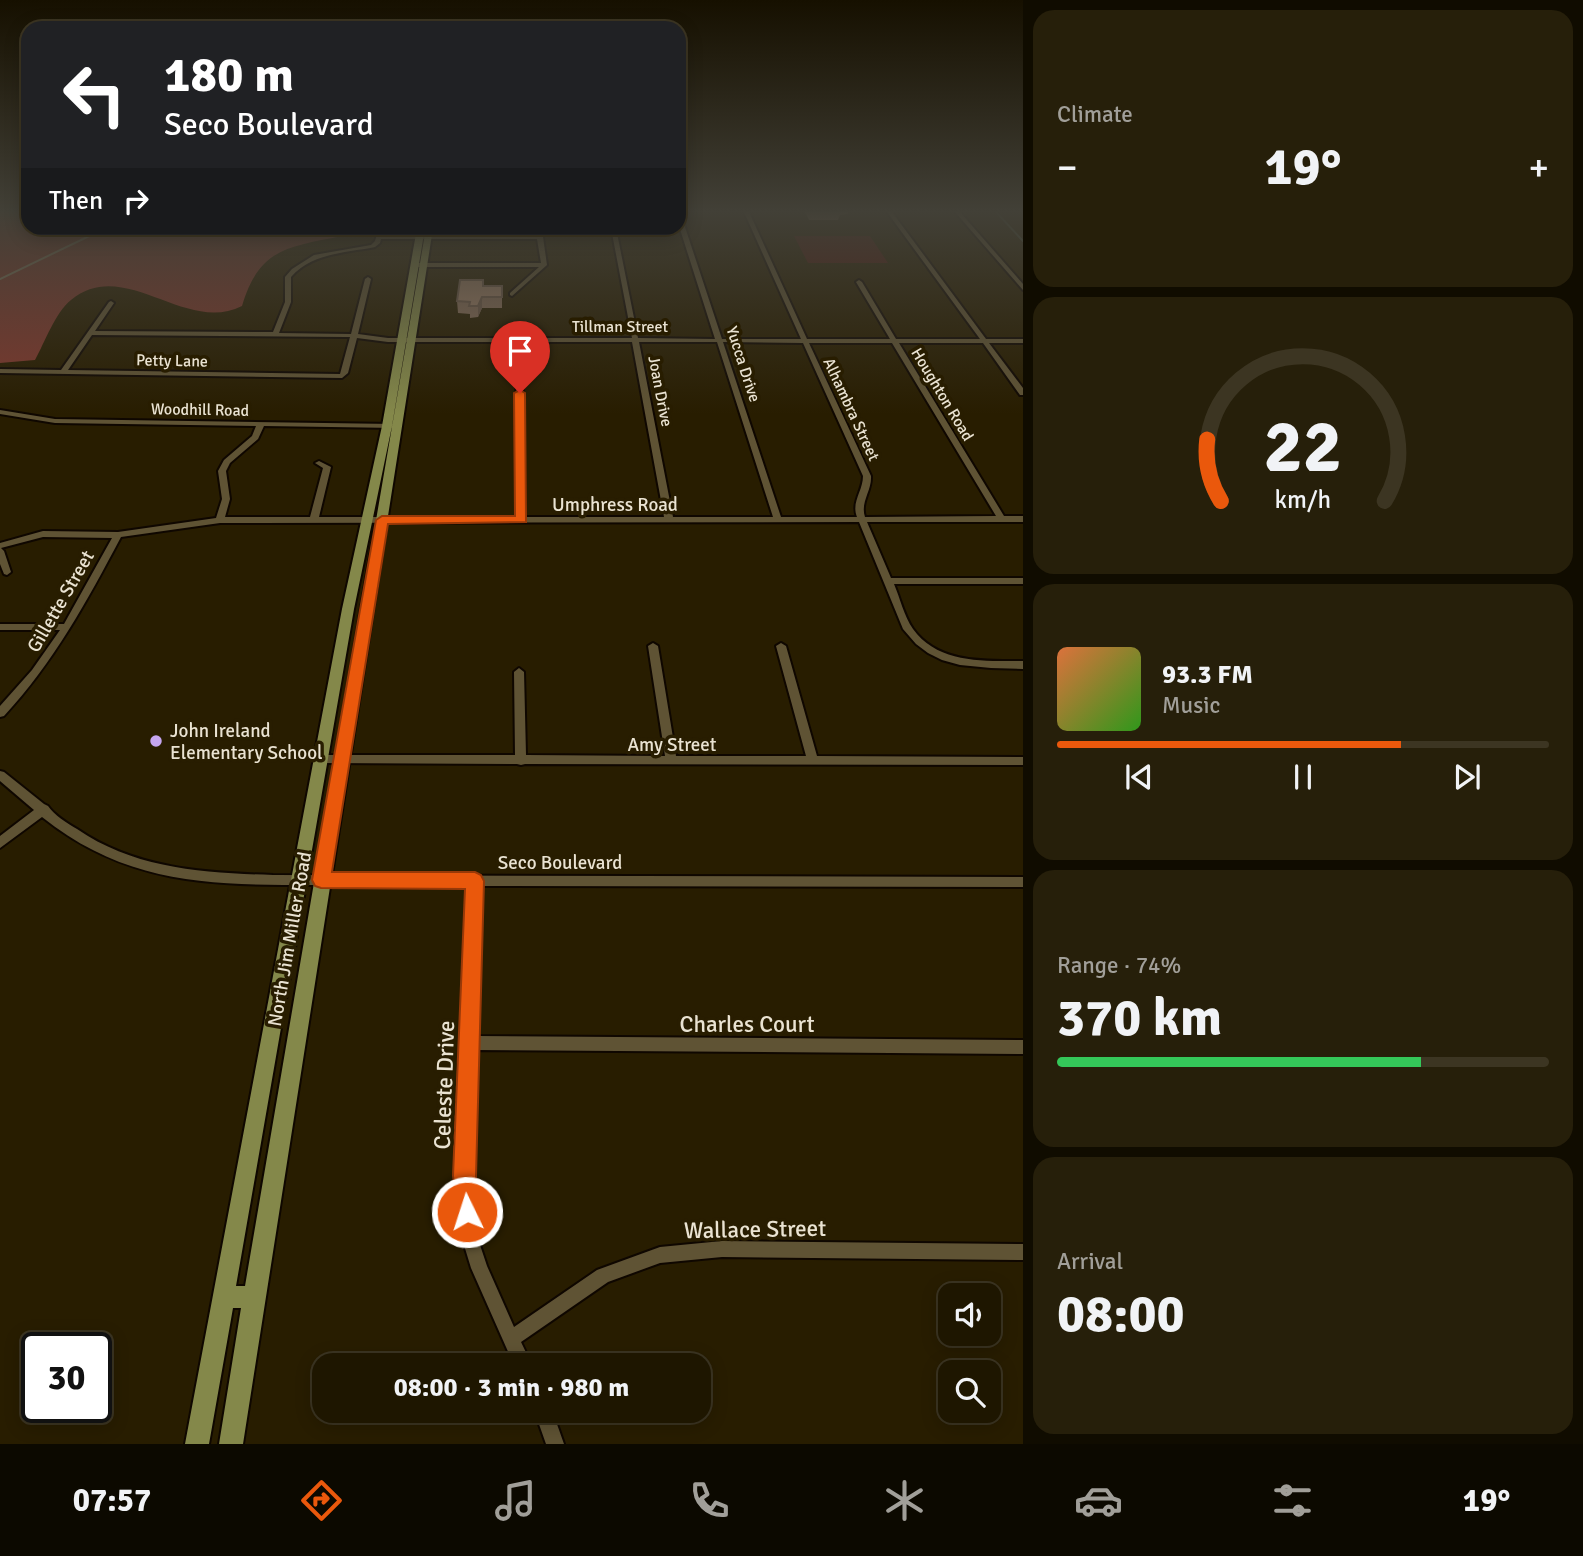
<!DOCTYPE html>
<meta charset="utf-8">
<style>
:root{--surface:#1e1600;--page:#261f0a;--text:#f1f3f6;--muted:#a19f99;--line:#3c3522;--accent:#ea580c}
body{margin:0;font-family:Signika,sans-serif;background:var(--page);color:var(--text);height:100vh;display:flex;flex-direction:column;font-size:26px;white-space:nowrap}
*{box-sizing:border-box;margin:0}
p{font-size:23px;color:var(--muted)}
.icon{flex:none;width:38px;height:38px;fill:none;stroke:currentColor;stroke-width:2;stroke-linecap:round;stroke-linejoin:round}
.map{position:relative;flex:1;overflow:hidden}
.panel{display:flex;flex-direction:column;gap:10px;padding:10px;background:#100c00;width:560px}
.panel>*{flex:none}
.top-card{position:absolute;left:21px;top:21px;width:665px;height:214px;border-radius:21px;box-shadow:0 4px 18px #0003,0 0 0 2px var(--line);background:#202124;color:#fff;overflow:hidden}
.fabs{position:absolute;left:938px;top:1283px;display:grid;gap:14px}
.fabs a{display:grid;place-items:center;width:63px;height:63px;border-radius:14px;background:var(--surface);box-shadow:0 4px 18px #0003,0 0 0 2px var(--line);font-size:35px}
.speed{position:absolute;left:21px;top:1332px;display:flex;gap:14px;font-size:35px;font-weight:700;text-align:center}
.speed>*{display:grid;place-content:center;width:91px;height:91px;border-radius:50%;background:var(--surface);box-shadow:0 4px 18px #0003,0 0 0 2px var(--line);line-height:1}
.speed .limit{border:4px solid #111;border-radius:10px;background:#fff;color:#111}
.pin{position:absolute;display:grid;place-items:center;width:60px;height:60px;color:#fff;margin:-72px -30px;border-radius:50% 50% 50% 0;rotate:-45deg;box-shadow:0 0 7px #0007}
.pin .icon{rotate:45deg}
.me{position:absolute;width:77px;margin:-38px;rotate:356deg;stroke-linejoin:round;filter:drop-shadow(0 0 5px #0008)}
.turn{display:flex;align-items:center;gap:24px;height:147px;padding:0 28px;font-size:32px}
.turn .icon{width:91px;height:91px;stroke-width:2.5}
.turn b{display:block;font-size:49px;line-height:60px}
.then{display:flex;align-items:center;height:66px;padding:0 28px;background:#0003;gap:14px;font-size:26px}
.big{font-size:52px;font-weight:700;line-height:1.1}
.panel .card{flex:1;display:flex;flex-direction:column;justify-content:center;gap:10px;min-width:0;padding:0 24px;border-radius:21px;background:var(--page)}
.panel .dial{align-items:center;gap:0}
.dial svg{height:182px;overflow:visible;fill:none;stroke:var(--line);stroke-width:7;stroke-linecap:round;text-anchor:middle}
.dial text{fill:var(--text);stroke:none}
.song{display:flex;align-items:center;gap:21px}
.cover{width:84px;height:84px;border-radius:10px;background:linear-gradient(135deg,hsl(20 70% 55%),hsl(110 70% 35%))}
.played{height:7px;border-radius:4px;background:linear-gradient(90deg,var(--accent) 70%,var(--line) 70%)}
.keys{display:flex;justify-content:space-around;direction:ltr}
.heat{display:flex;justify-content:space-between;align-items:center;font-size:38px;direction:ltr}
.charge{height:10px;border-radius:5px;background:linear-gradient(90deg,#34c759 74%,var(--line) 0)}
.trip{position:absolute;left:312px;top:1353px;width:399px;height:70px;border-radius:21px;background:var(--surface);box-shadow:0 4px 18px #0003,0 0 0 2px var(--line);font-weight:700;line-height:70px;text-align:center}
.tabs{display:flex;height:112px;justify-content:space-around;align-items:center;background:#0c0900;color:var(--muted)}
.tabs .icon{width:49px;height:49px}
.tabs .on{color:var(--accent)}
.tabs b{font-size:32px;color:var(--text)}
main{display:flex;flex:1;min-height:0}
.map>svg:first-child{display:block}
.green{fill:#50160e}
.forest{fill:#7e382d}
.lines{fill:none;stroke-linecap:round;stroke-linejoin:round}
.stream{stroke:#46533f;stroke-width:2}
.minor-casing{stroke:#0f0700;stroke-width:4}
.major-casing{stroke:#0f0700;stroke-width:4}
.minor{fill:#5f5334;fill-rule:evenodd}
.major{fill:#84884a;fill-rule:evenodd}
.tram{stroke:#847b63;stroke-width:2}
.wall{fill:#876d5a}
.shaded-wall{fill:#6e594a}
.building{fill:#9d7f69;stroke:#6e594a;stroke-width:2}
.route{fill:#ea580c;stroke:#983908;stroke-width:2}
.poi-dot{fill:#c6a6f0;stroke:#281d00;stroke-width:2.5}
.labels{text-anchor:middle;stroke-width:7;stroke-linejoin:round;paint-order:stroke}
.far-street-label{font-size:16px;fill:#eae3d2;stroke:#281d00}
.street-label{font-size:19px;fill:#eae3d2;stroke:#281d00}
.poi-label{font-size:19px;fill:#eae3d2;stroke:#281d00;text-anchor:start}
.near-street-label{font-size:23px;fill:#eae3d2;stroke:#281d00}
</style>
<main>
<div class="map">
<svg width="1023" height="1444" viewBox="0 0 1023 1444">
<rect width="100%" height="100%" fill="#281d00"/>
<path class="green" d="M794,236h76l18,27h-80z"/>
<path class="forest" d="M0,212h28v16h318l-4,8c-54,11 -83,12 -100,70 -57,29 -117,-50 -171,-6 -16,13 -26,42 -36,60l-35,3z"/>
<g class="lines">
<path class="stream" d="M996,212l27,29"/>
<defs>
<path id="minor" d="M744,212h5l58,127h83l-34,-57 3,-2 3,2 34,57h84l-93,-127h5l94,127h37v4h-34l34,45v7h-3l-37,-52h-84l105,173h19v6h-156l24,56h132v6h-129c6,14 10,32 19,45 25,35 72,32 110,32v8l-32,-1 -31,-3 -18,-5 -14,-7 -12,-9 -13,-15 -44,-107 -639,1 -99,14c-34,64 -67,125 -117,179l-4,1v-11l32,-36 28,-40h-60v-6h64l48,-86 -69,-1 -42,11 3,3 7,21 -4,3 -3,-1 -4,-10v-21l43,-12 75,1 98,-14 6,-19 -4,-28 6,-11 28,-24 4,-10 -201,-3 -55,-9v-4l55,9 339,5h3v4l-133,-2 -6,13 -28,24 -4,8 4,28 -5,18h85l13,-49 -8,-5 4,-2 12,6 -12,50h198l-1,-172 -2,-3h-126l-31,-4 -9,35 -6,5 -342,-5v-4l61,1 48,-68 2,-1 3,2 -19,28 178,1 12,-30v-25l7,-8 22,-14 57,-10 4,-4 4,-13h5l-2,7h158l3,2 4,28 -35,31 -2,-1v-2l29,-26h-125l-3,-2 3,-2h127l-4,-24h-156l-1,4 -5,4c-30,6 -63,6 -84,30v25l-12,31 72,1 14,-55 3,-2 3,2 -13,55 30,4h244l-21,-110h5l22,110 77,1 -36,-113v-10l3,2 40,121h79zM92,335l254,2h4l-10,37 -272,-4zM521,342h111l32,175h-139l-3,-172zM639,342h78l56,175h-100zM723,342l80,1 60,133c0,15 -12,26 -6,41h-76zM809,343h83l104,173 -131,1c-5,-15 7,-26 6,-41z
M955,212h5l63,72v6z
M653,643l5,3 18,110h130l-30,-110 5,-3 5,3 31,110 206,1v8l-498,-1 -4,1 -4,-1 -195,-1 -4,-1 -1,-3 1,-3 4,-1h193l-1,-83 5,-4 5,4 2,83 139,1 -17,-110z
M0,771l4,1 40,32 4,2c6,9 19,17 29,23 58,40 127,44 196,46l750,2v10l-542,-1 -4,150 546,4v14l-547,-4 -3,126 7,69 7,21 27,61 83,-57 63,-23 62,-6 301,3v16l-301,-3 -62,6 -52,19 -87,60 11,23h-18l-43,-97 -7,-23 -7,-69 12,-290c-52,0 -103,0 -155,-1 -103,0 -187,0 -272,-68l-42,31v-12l34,-26 -34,-29z
M534,1410h18l12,34h-18z"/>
<path id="major" d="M417,228h8l-33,198 -38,183 -118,677h9l181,-1058h7l-190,1216h-24l22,-136h-8l-24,136h-24l157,-835 40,-183z"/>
</defs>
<use href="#minor" class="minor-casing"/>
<use href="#major" class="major-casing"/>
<use href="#minor" class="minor"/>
<use href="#major" class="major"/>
<path class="tram" d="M0,279l106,-51"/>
</g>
<path class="wall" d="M805,212h43v2l-8,1 -2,5h-29z
M483,286h19v22h-20l-4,9 -8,1v-4l-12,-1 -1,-12z"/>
<path class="shaded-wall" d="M482,297v11l-4,9v-11z"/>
<path class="building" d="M460,280h23v6h19v11h-20l-4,9h-9l1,-4 -13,-1z"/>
<linearGradient id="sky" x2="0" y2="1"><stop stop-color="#161000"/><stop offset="0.51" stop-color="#424037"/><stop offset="1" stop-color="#424037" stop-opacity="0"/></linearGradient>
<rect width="1023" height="414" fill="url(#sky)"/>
<path class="route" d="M520,390l5,3 1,129 -138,2 -56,348h143l6,3 3,6 -8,295 3,36 -3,8 -9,4 -8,-4 -6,-44 12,-287 -144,-1 -6,-2 -3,-6 64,-360 6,-4h133l-1,-123z"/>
<circle class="poi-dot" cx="156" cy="741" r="7"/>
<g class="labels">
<g class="far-street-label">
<text x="620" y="332">Tillman Street</text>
<text transform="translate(172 360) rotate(1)" y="6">Petty Lane</text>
<text transform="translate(744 364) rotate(72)" y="6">Yucca Drive</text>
<text transform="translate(661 391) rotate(79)" y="6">Joan Drive</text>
<text transform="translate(943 394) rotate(59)" y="6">Houghton Road</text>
<text transform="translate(200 409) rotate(1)" y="6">Woodhill Road</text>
<text transform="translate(852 409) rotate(65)" y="6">Alhambra Street</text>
</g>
<g class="street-label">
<text x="615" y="511">Umphress Road</text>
<text transform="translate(60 601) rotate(-60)" y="7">Gillette Street</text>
<text x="672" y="751">Amy Street</text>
<text x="560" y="869">Seco Boulevard</text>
<text transform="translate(289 939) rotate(-80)" y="7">North Jim Miller Road</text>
</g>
<g class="poi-label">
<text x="170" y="737">John Ireland<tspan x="170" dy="22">Elementary School</tspan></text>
</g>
<g class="near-street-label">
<text x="747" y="1032">Charles Court</text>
<text transform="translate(444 1085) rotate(-88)" y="8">Celeste Drive</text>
<text transform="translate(755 1229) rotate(-1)" y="8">Wallace Street</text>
</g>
</g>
</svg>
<div class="fabs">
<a><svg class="icon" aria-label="sound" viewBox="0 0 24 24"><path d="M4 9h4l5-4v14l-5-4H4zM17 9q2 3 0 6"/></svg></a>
<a><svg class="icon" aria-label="search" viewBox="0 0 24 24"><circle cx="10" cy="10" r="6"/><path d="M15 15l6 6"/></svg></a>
</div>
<div class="speed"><div class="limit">30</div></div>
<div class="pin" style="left:520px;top:393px;background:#d93025"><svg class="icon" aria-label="arrive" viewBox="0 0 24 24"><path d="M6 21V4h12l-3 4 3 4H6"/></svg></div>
<svg class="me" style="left:467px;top:1212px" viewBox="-20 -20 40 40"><circle r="17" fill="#ea580c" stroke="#fff" stroke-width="3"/><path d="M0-11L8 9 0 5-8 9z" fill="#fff"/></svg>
<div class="trip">08:00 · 3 min · 980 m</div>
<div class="top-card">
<div class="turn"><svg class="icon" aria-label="left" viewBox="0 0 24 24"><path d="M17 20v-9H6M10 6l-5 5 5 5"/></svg><div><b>180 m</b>Seco Boulevard</div></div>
<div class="then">Then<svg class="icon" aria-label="right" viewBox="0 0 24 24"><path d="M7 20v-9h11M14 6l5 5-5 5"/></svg></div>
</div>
</div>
<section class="panel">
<div class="card"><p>Climate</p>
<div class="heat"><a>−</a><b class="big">19°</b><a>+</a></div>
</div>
<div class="card dial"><svg viewBox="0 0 100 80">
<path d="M14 69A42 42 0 1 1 86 69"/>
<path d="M14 69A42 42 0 0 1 8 42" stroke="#ea580c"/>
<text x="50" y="56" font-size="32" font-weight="700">22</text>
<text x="50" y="72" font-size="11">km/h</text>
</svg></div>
<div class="card">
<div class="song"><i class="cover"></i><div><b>93.3 FM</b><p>Music</p></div></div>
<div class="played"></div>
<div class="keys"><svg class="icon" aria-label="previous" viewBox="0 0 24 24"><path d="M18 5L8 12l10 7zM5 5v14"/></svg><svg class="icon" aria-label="pause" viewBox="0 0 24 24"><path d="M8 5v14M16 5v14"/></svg><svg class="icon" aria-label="next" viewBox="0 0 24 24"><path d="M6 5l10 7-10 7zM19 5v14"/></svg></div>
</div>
<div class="card"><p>Range · 74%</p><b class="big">370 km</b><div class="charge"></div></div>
<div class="card"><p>Arrival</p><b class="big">08:00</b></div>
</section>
</main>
<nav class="tabs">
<b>07:57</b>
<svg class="icon on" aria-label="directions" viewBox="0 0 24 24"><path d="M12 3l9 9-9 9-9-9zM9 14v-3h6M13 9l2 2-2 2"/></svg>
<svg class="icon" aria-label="music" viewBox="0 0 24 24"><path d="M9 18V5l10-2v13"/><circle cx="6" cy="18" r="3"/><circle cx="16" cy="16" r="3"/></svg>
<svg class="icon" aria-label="phone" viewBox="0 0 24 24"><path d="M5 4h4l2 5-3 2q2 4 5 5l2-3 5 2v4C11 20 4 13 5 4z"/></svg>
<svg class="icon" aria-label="climate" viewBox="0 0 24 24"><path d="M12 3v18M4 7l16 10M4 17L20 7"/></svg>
<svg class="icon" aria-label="car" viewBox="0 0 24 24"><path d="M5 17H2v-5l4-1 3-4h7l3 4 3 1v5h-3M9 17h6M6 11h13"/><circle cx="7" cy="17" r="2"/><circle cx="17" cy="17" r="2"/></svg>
<svg class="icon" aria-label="filters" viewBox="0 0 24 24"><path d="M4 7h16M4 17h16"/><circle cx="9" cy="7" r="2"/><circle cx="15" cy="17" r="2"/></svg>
<b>19°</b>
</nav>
